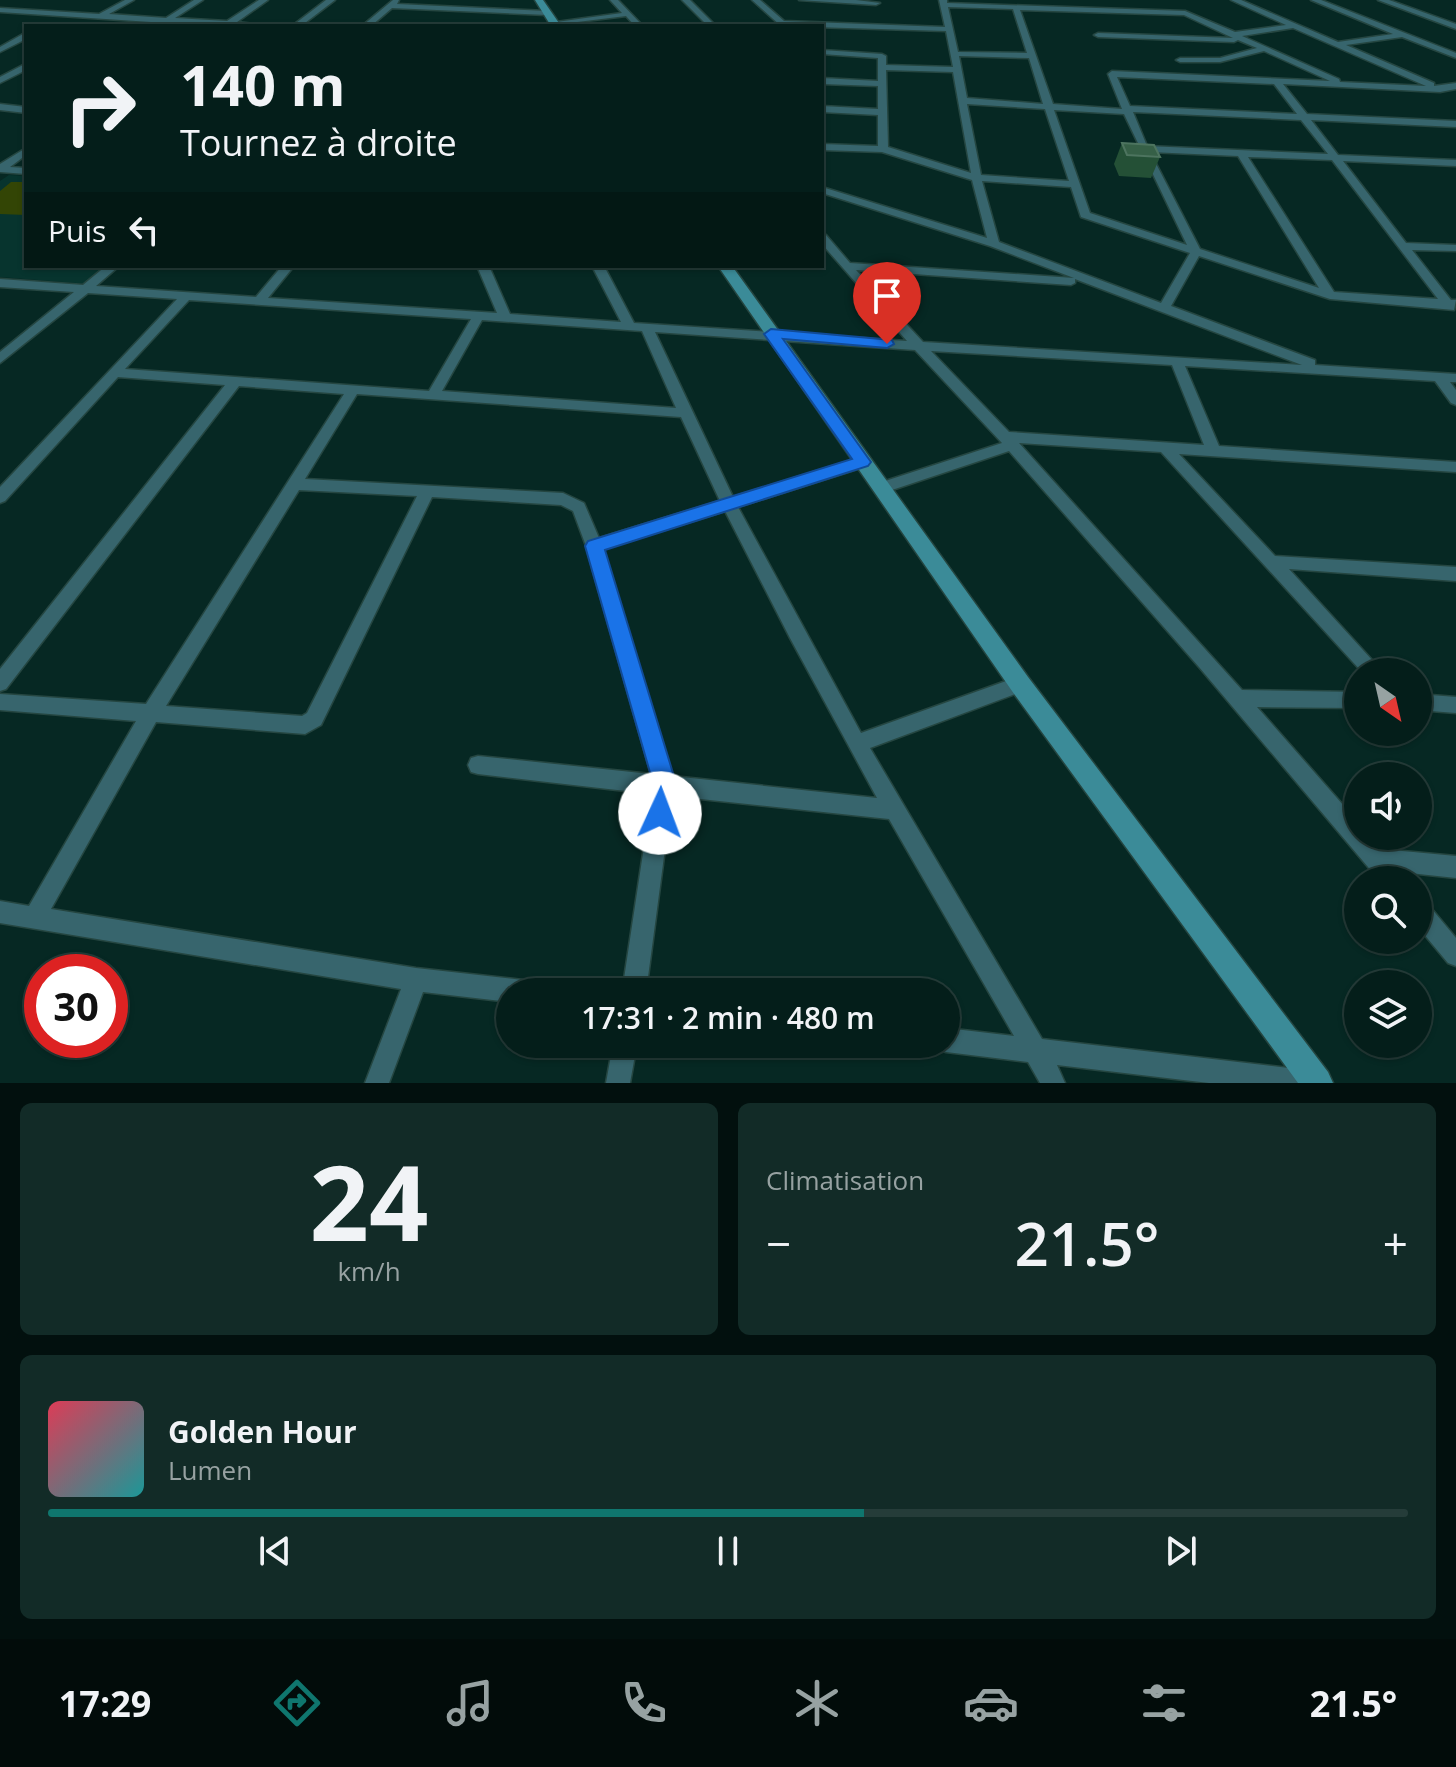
<!DOCTYPE html>
<html lang="fr">
<meta charset="utf-8">
<style>
:root{--surface:#041e1a;--page:#122b27;--text:#f1f3f6;--muted:#97a2a2;--line:#253c39;--accent:#0f766e}
body{margin:0;font-family:"Open Sans",sans-serif;background:var(--page);color:var(--text);height:100vh;display:flex;flex-direction:column;font-size:30px;white-space:nowrap}
*{box-sizing:border-box;margin:0}
p{font-size:26px;color:var(--muted)}
.icon{flex:none;width:44px;height:44px;fill:none;stroke:currentColor;stroke-width:2;stroke-linecap:round;stroke-linejoin:round}
.map{position:relative;height:1083px;overflow:hidden}
.panel{display:flex;flex-direction:column;gap:20px;padding:20px;background:#02100e;flex:1}
.panel>*{flex:none}
.hud{position:absolute;left:24px;top:24px;width:800px;height:244px;border-radius:0px;box-shadow:0 2px 6px #0004,0 0 0 2px var(--line);background:#041e1a;color:var(--text);overflow:hidden}
.needle{width:52px;rotate:146deg}
.controls{position:absolute;left:1344px;top:658px;display:grid;gap:16px}
.controls a{display:grid;place-items:center;width:88px;height:88px;border-radius:50%;background:var(--surface);box-shadow:0 2px 6px #0004,0 0 0 2px var(--line);font-size:40px}
.speed{position:absolute;left:24px;top:954px;display:flex;gap:16px;font-size:40px;font-weight:700;text-align:center}
.speed>*{display:grid;place-content:center;width:104px;height:104px;border-radius:50%;background:var(--surface);box-shadow:0 2px 6px #0004,0 0 0 2px var(--line);line-height:1}
.speed .limit{border:12px solid #d22;background:#fff;color:#111}
.pin{position:absolute;display:grid;place-items:center;width:68px;height:68px;color:#fff;margin:-82px -34px;border-radius:50% 50% 50% 0;rotate:-45deg;box-shadow:0 0 8px #0007}
.pin .icon{rotate:45deg}
.me{position:absolute;width:88px;margin:-44px;rotate:2deg;stroke-linejoin:round;filter:drop-shadow(0 0 6px #0008)}
.turn{display:flex;align-items:center;gap:28px;height:168px;padding:0 24px;font-size:36px}
.turn .icon{width:104px;height:104px;stroke-width:2.5}
.turn b{display:block;font-size:56px;line-height:68px}
.then{display:flex;align-items:center;height:76px;padding:0 24px;background:#0003;gap:16px;font-size:30px}
.big{font-size:60px;font-weight:600;line-height:1.1}
.panel .card{flex:1;display:flex;flex-direction:column;justify-content:center;gap:12px;min-width:0;padding:0 28px;border-radius:12px;background:var(--page)}
.panel .dial{align-items:center;gap:0}
.dial b{font-size:104px;line-height:1}
.song{display:flex;align-items:center;gap:24px}
.cover{width:96px;height:96px;border-radius:12px;background:linear-gradient(135deg,hsl(350 70% 55%),hsl(180 70% 35%))}
.played{height:8px;border-radius:4px;background:linear-gradient(90deg,var(--accent) 60%,var(--line) 60%)}
.keys{display:flex;justify-content:space-around;direction:ltr}
.heat{display:flex;justify-content:space-between;align-items:center;font-size:44px;direction:ltr}
.panel .tiles{flex:1;display:grid;gap:20px;grid-template-columns:1fr 1fr}
.card:last-child{grid-column:span 2}
.trip{position:absolute;left:496px;top:978px;width:464px;height:80px;border-radius:40px;background:var(--surface);box-shadow:0 2px 6px #0004,0 0 0 2px var(--line);font-weight:600;line-height:80px;text-align:center}
.dock{display:flex;height:128px;justify-content:space-around;align-items:center;background:#020c0a;color:var(--muted)}
.dock .icon{width:56px;height:56px}
.dock .selected{color:var(--accent)}
.dock b{font-size:36px;color:var(--text)}
.map>svg:first-child{display:block}
.built{fill:#07342e}
.green{fill:#334505}
.lines{fill:none;stroke-linecap:round;stroke-linejoin:round}
.street-casing{stroke:#254641;stroke-width:3}
.secondary-casing{stroke:#254641;stroke-width:3}
.street{fill:#37656d;fill-rule:evenodd}
.secondary{fill:#3b8b98;fill-rule:evenodd}
.wall{fill:#245036}
.building{fill:#366047;stroke:#4d745f;stroke-width:2}
.route{fill:#1a73e8;stroke:#114b97;stroke-width:2}
</style>
<div class="map">
<svg width="1456" height="1083" viewBox="0 0 1456 1083">
<rect width="100%" height="100%" fill="#062823"/>
<path class="built" d="M9,175l17,1v90h80l-18,18 -88,-7v-96z"/>
<path class="green" d="M11,182h15v33l-26,-1v-23z"/>
<g class="lines">
<defs>
<path id="street" d="M125,0h9l-25,14 57,4 28,-18h9l-28,18 52,3 32,-21h9l-31,22 33,4 -104,-3 -166,-11v-4l99,6z
M326,0h9l-34,26h-9z
M393,0h6l-2,4 150,7 4,2 -4,2 -155,-7 -21,18h-9z
M610,0h8l25,26h-8l-9,-10 -73,9 -4,-2 73,-10z
M682,0h8l26,26h-8z
M752,0h8l24,21 161,6 -6,-27h8v3l238,8 50,21 51,-7 -55,-25h10l97,42 55,-8 -82,-34h10l135,53v5l-54,-21 -56,8 88,38v3l22,-3v6l-16,3 -157,-8 24,30 149,7v6l-145,-7 27,35 118,5v6l-113,-5 63,82 50,2v6l-44,-1 39,50h5l-2,10 -124,-11 -131,-43 -28,50 144,54v5l141,9v8h-6l6,8v15l-5,-2 -16,-22 -250,-15 34,80 237,16v10l-277,-18 96,102 181,11v14l-167,-12 94,103h-21l-201,-220 -142,-9 223,247 116,2v16l-101,-1 101,115v14h12l11,13 75,7v22l-56,-6 4,8h-25l-180,-213 -190,-216 -123,41h-10l-3,-4 3,-4 126,-41 -87,-93 -260,-18 78,165 129,-40 7,5 -2,4 -129,41 123,226 159,-57 6,2 3,6 -3,6 -156,58 172,291 272,32 9,3 3,9h-117l-152,-18 8,18h-25l-12,-21 -82,-10 -9,-3 -1,-5h10v-16l68,8 -125,-217 -217,-23 -26,196h-24l30,-198 -174,-20 -7,-2 -3,-7 3,-7 7,-2 173,18 -65,-228 -13,-35 -12,-6 -129,-8 -111,228 -16,9 -149,-12 -105,187 365,59 107,12 8,4 4,8h-25v10l-87,-10 -34,91h-24l36,-94 -401,-66v-22l29,5 107,-185 -136,-11v-16l146,10 198,-310 -105,-8 -233,303 -6,2v-22l225,-284 -107,-8 -113,124 -5,2v-16l177,-188 -89,-6 -88,70v-11l74,-60 -74,-5v-8l83,6 23,-19h13l-23,20 160,11 26,-31h12l-26,32 229,15 -20,-47h12l21,48 111,8 -29,-56h12l30,57 273,18 -85,-97v-10l4,1 24,28 224,15 -84,-32 -168,-53v-6l165,51 -15,-58 -90,-28 -60,-2v-6l56,2v-31l-56,-3v-6l56,3v-23l-56,-2v-6l56,3v-23l-56,-4v-4l60,4 4,2v9l67,2 -7,-36 -165,-5zM948,7l65,2 14,44 -69,-1zM1020,10l164,5 49,23 -135,-5 -4,2 4,2 136,5 4,-2 19,8 -37,10h-40l-4,2 4,2h40l44,-11 66,30 -218,-10 -4,3 14,35 -69,-5zM1293,28l133,58 -86,-4 -1,-3 -97,-43zM959,56l70,2 14,46 -76,-6zM886,70l67,2 18,101 -83,-26zM1117,77l157,7 23,30 -167,-8zM967,104l78,5 24,72 -88,-6zM1054,110l70,4 63,131 -97,-32zM1133,112l168,8 27,34 -181,-8zM1150,152l88,4 81,132 -119,-39zM1248,157l84,3 106,139 -104,-7zM982,181l89,6 10,30 109,36 -29,50 -162,-61zM856,270l215,15 4,-2v-4l227,86 -379,-23zM189,300l282,19 -42,72 -304,-22zM482,320l160,11 34,77 -234,-17zM931,351l241,14 32,80 -195,-13zM357,394l324,23 39,84 -121,37 -15,-35 -21,-10 -258,-14zM299,490l118,6 -110,217 -5,3 -136,-10zM725,511l65,127 87,160 -205,-22 -69,-227z
M799,0h57l24,3 -4,2z
M1378,0h11l67,24v5z
M23,34h3v5l-26,13v-5z
M23,65h3v5l-26,13v-6z
M0,104l26,3v6l-26,-3z
M26,148v7l-16,12 16,1v6l-26,-2v-8z
M1418,694l38,3v16l-38,-3z
M1418,899l8,3 30,36v28l-8,-3 -30,-36z
M613,1044h24l-7,39h-24z"/>
<path id="secondary" d="M535,0h8l18,26h-10z
M718,266h14l296,411 300,395 5,11h-35l-286,-392z"/>
</defs>
<use href="#street" class="street-casing"/>
<use href="#secondary" class="secondary-casing"/>
<use href="#street" class="street"/>
<use href="#secondary" class="secondary"/>
</g>
<path class="wall" d="M1122,143l38,14 -9,21 -32,-2 -5,-12z"/>
<path class="building" d="M1122,143l32,2 6,12 -33,-2z"/>
<path class="route" d="M771,329l121,11 2,4 -7,4 -104,-9 88,123 -3,4 -263,84 71,233 -8,38 -8,4 -8,-4 -4,-8 5,-30 -68,-237 3,-5 264,-82 -88,-125z"/>
</svg>
<div class="controls">
<a><svg class="needle" viewBox="-14 -14 28 28"><path d="M0-13l5 13h-10z" fill="#e53935"/><path d="M0 13l5-13h-10z" fill="#97a2a2"/></svg></a>
<a><svg class="icon" aria-label="sound" viewBox="0 0 24 24"><path d="M4 9h4l5-4v14l-5-4H4zM17 9q2 3 0 6"/></svg></a>
<a><svg class="icon" aria-label="search" viewBox="0 0 24 24"><circle cx="10" cy="10" r="6"/><path d="M15 15l6 6"/></svg></a>
<a><svg class="icon" aria-label="layers" viewBox="0 0 24 24"><path d="M12 4l9 5-9 5-9-5zM3 14l9 5 9-5"/></svg></a>
</div>
<div class="speed"><div class="limit">30</div></div>
<div class="pin" style="left:887px;top:344px;background:#d93025"><svg class="icon" aria-label="arrive" viewBox="0 0 24 24"><path d="M6 21V4h12l-3 4 3 4H6"/></svg></div>
<svg class="me" style="left:660px;top:813px" viewBox="-20 -20 40 40"><circle r="19" fill="#fff"/><path d="M0-13L10 11 0 6-10 11z" fill="#1a73e8"/></svg>
<div class="trip">17:31 · 2 min · 480 m</div>
<div class="hud">
<div class="turn"><svg class="icon" aria-label="right" viewBox="0 0 24 24"><path d="M7 20v-9h11M14 6l5 5-5 5"/></svg><div><b>140 m</b>Tournez à droite</div></div>
<div class="then">Puis<svg class="icon" aria-label="left" viewBox="0 0 24 24"><path d="M17 20v-9H6M10 6l-5 5 5 5"/></svg></div>
</div>
</div>
<section class="panel">
<div class="tiles">
<div class="card dial"><b>24</b><p>km/h</p></div>
<div class="card"><p>Climatisation</p>
<div class="heat"><a>−</a><b class="big">21.5°</b><a>+</a></div>
</div>
<div class="card">
<div class="song"><i class="cover"></i><div><b>Golden Hour</b><p>Lumen</p></div></div>
<div class="played"></div>
<div class="keys"><svg class="icon" aria-label="previous" viewBox="0 0 24 24"><path d="M18 5L8 12l10 7zM5 5v14"/></svg><svg class="icon" aria-label="pause" viewBox="0 0 24 24"><path d="M8 5v14M16 5v14"/></svg><svg class="icon" aria-label="next" viewBox="0 0 24 24"><path d="M6 5l10 7-10 7zM19 5v14"/></svg></div>
</div>
</div>
</section>
<nav class="dock">
<b>17:29</b>
<svg class="icon selected" aria-label="directions" viewBox="0 0 24 24"><path d="M12 3l9 9-9 9-9-9zM9 14v-3h6M13 9l2 2-2 2"/></svg>
<svg class="icon" aria-label="music" viewBox="0 0 24 24"><path d="M9 18V5l10-2v13"/><circle cx="6" cy="18" r="3"/><circle cx="16" cy="16" r="3"/></svg>
<svg class="icon" aria-label="phone" viewBox="0 0 24 24"><path d="M5 4h4l2 5-3 2q2 4 5 5l2-3 5 2v4C11 20 4 13 5 4z"/></svg>
<svg class="icon" aria-label="climate" viewBox="0 0 24 24"><path d="M12 3v18M4 7l16 10M4 17L20 7"/></svg>
<svg class="icon" aria-label="car" viewBox="0 0 24 24"><path d="M5 17H2v-5l4-1 3-4h7l3 4 3 1v5h-3M9 17h6M6 11h13"/><circle cx="7" cy="17" r="2"/><circle cx="17" cy="17" r="2"/></svg>
<svg class="icon" aria-label="filters" viewBox="0 0 24 24"><path d="M4 7h16M4 17h16"/><circle cx="9" cy="7" r="2"/><circle cx="15" cy="17" r="2"/></svg>
<b>21.5°</b>
</nav>
